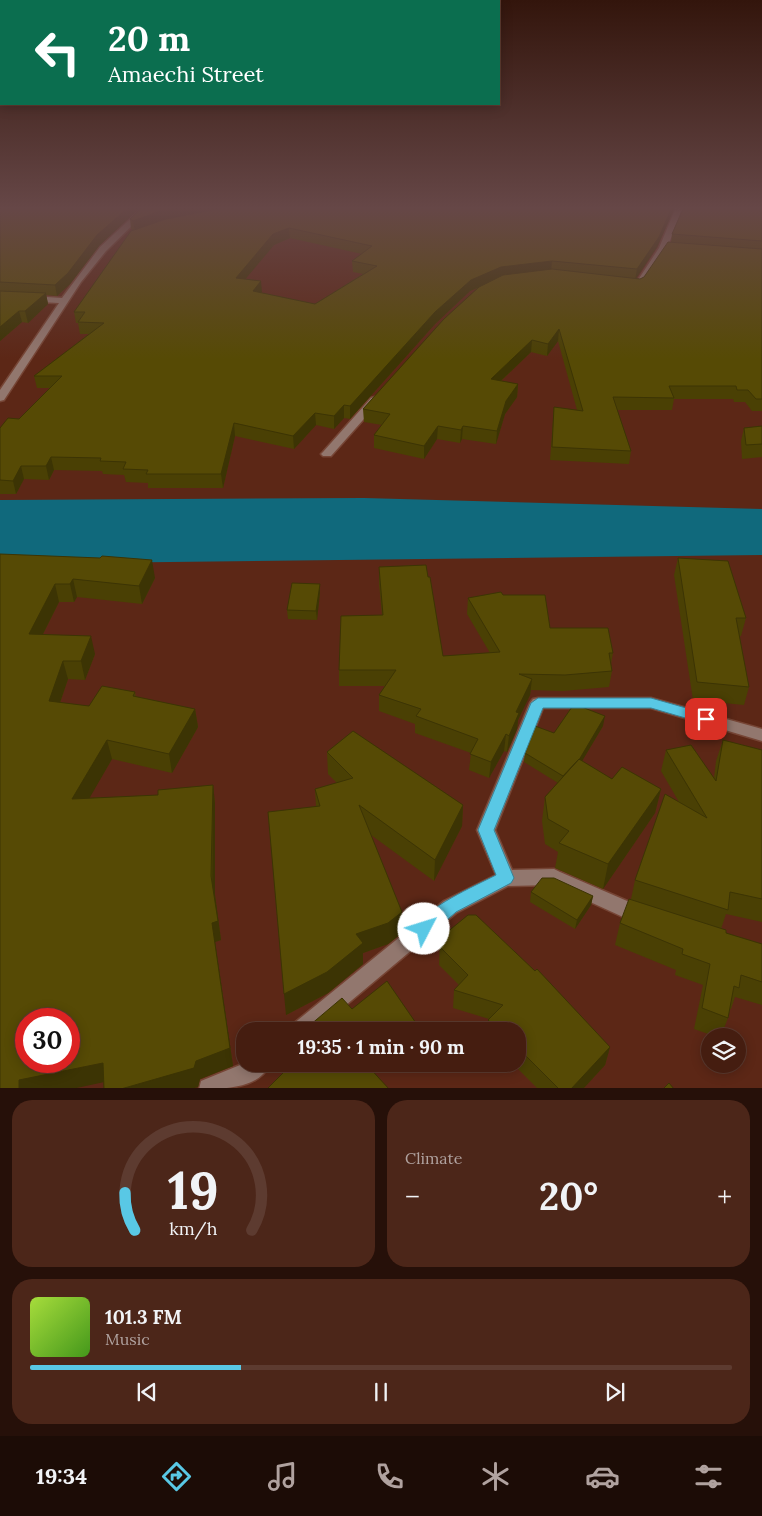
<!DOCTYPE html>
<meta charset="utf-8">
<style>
:root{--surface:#451d10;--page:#4c2619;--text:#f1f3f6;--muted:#b0a29f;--line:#5d3b30;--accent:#59c8e5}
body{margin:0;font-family:Lora,serif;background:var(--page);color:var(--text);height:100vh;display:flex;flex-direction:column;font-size:19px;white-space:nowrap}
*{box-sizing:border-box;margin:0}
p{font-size:16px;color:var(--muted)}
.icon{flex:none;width:28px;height:28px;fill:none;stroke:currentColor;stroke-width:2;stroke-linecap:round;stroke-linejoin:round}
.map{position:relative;height:1088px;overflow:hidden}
.side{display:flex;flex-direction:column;gap:12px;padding:12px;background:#261009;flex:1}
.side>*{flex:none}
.banner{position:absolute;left:0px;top:0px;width:500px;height:105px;box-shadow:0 2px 12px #0003,0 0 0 1px var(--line);background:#0b6e4f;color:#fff;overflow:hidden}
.fabs{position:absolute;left:701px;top:1028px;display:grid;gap:10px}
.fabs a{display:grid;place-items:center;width:45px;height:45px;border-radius:50%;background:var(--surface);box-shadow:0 2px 12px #0003,0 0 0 1px var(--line);font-size:25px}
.speed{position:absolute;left:15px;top:1008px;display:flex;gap:10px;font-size:25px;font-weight:700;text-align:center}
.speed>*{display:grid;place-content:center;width:65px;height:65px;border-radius:50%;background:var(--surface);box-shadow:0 2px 12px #0003,0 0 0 1px var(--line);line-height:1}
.speed .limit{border:8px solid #d22;background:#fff;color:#111}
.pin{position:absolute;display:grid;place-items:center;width:42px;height:42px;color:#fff;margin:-21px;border-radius:10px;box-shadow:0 2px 8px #0006}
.me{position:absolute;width:55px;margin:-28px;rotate:50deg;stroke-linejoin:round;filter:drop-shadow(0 0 4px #0008)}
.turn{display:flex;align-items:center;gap:18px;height:105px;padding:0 25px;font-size:22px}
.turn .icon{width:65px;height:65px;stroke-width:2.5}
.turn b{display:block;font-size:35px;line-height:42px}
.big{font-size:38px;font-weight:700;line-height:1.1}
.side .tile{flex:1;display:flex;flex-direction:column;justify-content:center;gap:8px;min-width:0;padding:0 18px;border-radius:20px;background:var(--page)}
.side .dial{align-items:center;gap:0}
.dial svg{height:130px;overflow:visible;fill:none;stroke:var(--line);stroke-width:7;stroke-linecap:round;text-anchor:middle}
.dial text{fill:var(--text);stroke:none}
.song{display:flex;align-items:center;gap:15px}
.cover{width:60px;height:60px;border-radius:8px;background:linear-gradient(135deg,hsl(80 70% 55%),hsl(100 70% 35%))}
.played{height:5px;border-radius:2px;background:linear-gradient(90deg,var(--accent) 30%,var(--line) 30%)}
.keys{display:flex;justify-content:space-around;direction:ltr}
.heat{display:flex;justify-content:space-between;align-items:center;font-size:28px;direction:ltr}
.side .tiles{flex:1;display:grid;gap:12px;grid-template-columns:1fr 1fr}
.tile:last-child{grid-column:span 2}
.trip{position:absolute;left:236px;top:1022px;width:290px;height:50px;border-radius:20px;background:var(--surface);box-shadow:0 2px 12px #0003,0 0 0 1px var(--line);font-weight:700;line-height:50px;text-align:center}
.dock{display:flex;height:80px;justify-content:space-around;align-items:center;background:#1c0c06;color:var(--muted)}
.dock .icon{width:35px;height:35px}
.dock .on{color:var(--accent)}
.dock b{font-size:22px;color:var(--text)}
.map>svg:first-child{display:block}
.water{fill:#10697c}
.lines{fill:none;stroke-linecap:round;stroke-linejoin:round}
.minor-casing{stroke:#764535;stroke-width:3}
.minor{fill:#92776e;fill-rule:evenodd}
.wall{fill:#4a4004;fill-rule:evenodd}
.shaded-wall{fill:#3c3404}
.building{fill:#564a05;stroke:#3c3404;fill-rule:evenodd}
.route{fill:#59c8e5;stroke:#3a8295}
</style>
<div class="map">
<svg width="762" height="1089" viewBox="0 0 762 1089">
<rect width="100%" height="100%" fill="#5c2716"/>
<path class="water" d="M364,498l398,11v46l-762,9v-64z"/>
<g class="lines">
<defs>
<path id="minor" d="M143,207h8l-45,44 -25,31 -77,118 -4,1v-11l59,-87 -59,-3v-6l62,4 38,-51z
M676,207l7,2 -16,39 -23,36 -17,3v-4l11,-3 21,-32z
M375,397l5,3 -1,2 -48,54h-8l-2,-2 2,-2 48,-54z
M538,698h113l111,31v12l-111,-33h-108l-48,122 17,40 42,-1 6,3 88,38 2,6 -2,6 -7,2 -7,-2 -81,-37 -45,1 -52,27 -141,118h-25l3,-7 151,-123 52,-26 -19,-45 53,-127 3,-4z
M245,1063l25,1c-11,25 -46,25 -71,25l2,-8z"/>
</defs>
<use href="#minor" class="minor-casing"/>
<use href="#minor" class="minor"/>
</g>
<path class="wall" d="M0,207l99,39 -29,38 -13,12 -11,-1 2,9 -20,19 -6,-1 -22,19z
M229,207h446l-18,40 -21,31 4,1 4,-2 27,-34 1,-9 11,-27h-1h80v204h-10l-7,-9h-11l-1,-3h-59l-2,11h-55l14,41 -2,13 -79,-4 4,-53 23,3 -19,-69 -11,15 -16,-4 -30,29 17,3 -1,13 -12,17 -9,30 -34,-5 -2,4 -23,-4 -13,20 -50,-11v-13l8,-10 -18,-3 -1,-13 115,-121 -8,3 -35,33 -85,95 -6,-1 -10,11 -18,-4 -22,24 -59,-13 -12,52h-75v-5l-22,-1 -2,-7 -21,-1 -1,-3 -48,-1 -5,10 -25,-1 -8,15h-16v-66l19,-9 31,-31h-13l-3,-12 55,-42h-9l-2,-11h-2l-2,-11 59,-82 -2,-1 -1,-10 81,-9zM290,238l72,16 -10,7 1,11 10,2 -48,30 -54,-11 1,-1 -17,-13 29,-34z
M762,426v31l-20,2 -1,-18 3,-13z
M0,554l155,24 -13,26 -65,-7 -3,5h-15l-16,32 52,20 -10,26 -17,-1 -8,24 29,3 46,-14 1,5 59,12 3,18 -26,46 -60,-14 -23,39 69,-3 55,-10 2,19v91l6,45 -6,2 18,124 -33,13 -2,8 -94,-5z
M678,558l68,60 -5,18h-2l10,51 -5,18 -51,-5 -19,-125z
M379,567l49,10 15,79 47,-3 -23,-39 1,-16 35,-3 47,33 63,25 -2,11 1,7 -3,16 -46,4 -32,-1 -1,5 -12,25 -1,9 -10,23 -3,-1 -15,27 -20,-8 2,-17 -56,-20v-9l-36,-13v-16l6,-9h-46v-16l43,-55 -3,-32z
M320,592l-3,28 -29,-1 -1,-9z
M603,726l-21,35 30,18 49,10 -6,24 -52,76 -48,-21 3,-16 -13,-8 -3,-23 3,-24 13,-14 -34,-21 1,-9 29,-20z
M723,740l39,10v172l-36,-8 -5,15 5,4 36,11v61l-27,-8 -4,12h-1l-2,9 -7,18h-7l-20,-7 9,-44 -28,-10 1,-5 -61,-25 5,-22 11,-24 4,-19 44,-78 -18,-31 5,-21 48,28 2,-17z
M327,752l136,53 -1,21 -28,55 -63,-46 31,98 -14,11 -25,9v11l-35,29 -42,22 30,-208 -1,-18 22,-6 -9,-9z
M531,892l62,4 -2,9 -16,24 -45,-27z
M440,938l170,109 -5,18 -22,24h-45l-25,-25h5v-33h-31l1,-11 1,-1 -36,-11 1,-18 5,-5 -20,-20z"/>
<path class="shaded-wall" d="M129,207h12l-42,39 -29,38 -13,12 -2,-11 42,-50z
M180,207h46l-64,14 -27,11 -2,-11 27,-10z
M672,207h3l-18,40 -22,33 2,-11z
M289,228l1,10 -16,7 -37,44 -1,-11 37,-44z
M552,261l-1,11 -51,6 -30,13 -35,33 -85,95v-13l85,-94 36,-32 30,-13z
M261,281l1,11 -9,10v-11z
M46,293l2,11 -20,19 -3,-12z
M19,311l3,11 -22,19v-14z
M559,329l-1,12 -11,15 1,-12z
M532,340l-1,12 -41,39 1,-12z
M518,384l-1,13 -12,17 -9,30 1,-13 9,-30z
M344,405v13l-10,11v-13z
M315,413l1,12 -22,24 -1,-13z
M234,423l1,13 -12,52 -2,-14z
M438,426l-1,13 -13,20v-13z
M463,426l-1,13 -2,4 1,-13z
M51,457l3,13 -5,10 -3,-14z
M21,466l3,13 -8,15 -3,-13z
M152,560l3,18 -13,26 -3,-18z
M73,579l4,18 -3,5 -4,-18z
M55,584l4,18 -25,50 -5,-18z
M320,584v8l-3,28 -1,-9z
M91,636l4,18 -10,26 -4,-19z
M63,661l5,18 -14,41 -5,-19z
M532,679l-2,16 -12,25 -1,9 -10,23 2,-16 7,-24z
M195,709l3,18 -26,46 -3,-19z
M605,716l-2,10 -37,62 2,-9z
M506,734l-2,17 -15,27 2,-16z
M107,740l5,19 -34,59 -6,-19z
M213,785l2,19v91l6,45 -6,2 18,124 -33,13 -2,8 -7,2h-70l91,-166z
M661,789l-6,24 -52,76 5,-25z
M463,805l-1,21 -28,55 1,-21z
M593,896l-2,9 -16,24 2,-9z
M402,912v21l-14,11 -25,9v11l-35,29 -42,22 -2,-21 72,-60z
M418,1026v5h-7z
M610,1047l-5,18 -22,24h-12z
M103,1063l6,18 -37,8h-53v-9z
M364,1064h23l-22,15z"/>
<path class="building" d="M0,207h129l-32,28 -29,38 -13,12 -55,-3z
M142,207h38l-20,4 -27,10 -3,-2z
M228,207h444l-13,30 -22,32 -85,-8 -51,6 -30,13 -36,32 -85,94 -6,-1 -10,11 -19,-3 -22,23 -59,-13 -13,51h-75l2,-4 -25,-1 3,-7 -26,-1 1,-3 -50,-1 -5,9h-25l-8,15 -13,-1v-52l8,-10 11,1 43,-43h-28l70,-53 -26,-1 7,-10h-11l57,-81 35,-12zM289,228l83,18 -20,15 25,5 -62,38 -62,-13 8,-10 -25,-3 37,-44z
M684,207h78v34l-90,-7z
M668,242l94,7v150h-6l-8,-9h-11l-1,-4h-67l5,12 -61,-1 18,54 -79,-4 2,-40 29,4 -24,-82 -11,15 -16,-4 -41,39 27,5 -12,17 -9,30 -34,-5 -2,4 -23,-4 -14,20 -50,-11 16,-21 -27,-5 81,-90 35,-32 24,-12 49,-6 88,10 4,-2z
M0,291l46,2 -21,18h-6l-19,16z
M762,426v18l-16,1 -2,-17z
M0,554l100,4 2,-2 50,4 -13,26 -66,-7 -3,5h-15l-26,50 62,2 -10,25h-18l-14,40 40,5 13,-20 33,6 -2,4 62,13 -26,45 -62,-14 -35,59 86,-4v-5l55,-5 -2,91 7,45 -6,2 18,125 -34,13 -2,7 -73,21h-17l-1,-26 -84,17v9h-19zM26,1019h43v42h-43z
M678,558l50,3 18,57h-10l13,69 -52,-5z
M426,565l2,12h2l13,79 57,-4 -32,-54 33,-6 2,3h42l5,33h58l5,25h-4l3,18 -47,4 -46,-1 13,5 -16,33 3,1 -10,23 -3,-2 -15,28 -21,-8 8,-15 -62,-23 5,-7 -42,-14 17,-25h-57l2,-54 42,-1 -4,-48z
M292,583l28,1 -4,27 -29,-1z
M574,704l31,12 -26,44v-1l-16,17 -38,-23 10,-27 19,7z
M353,731l110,74 -28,55 -76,-55 43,107 -14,11 -32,11 7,9 -36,29 -43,22 -16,-182 52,-6 -5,-17 38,-11 -26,-26z
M723,740l39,10v149l-32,-7 -2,18 -93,-30 30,-86 42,24 -41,-68 25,-5 25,36z
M579,759l33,20 10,-12 39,22 -53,75 -49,-21 10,-12 -21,-12 -3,-22z
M542,878h12l39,18 -16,24 -46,-28z
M629,899l97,31v3l36,11v38l-21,-7 -2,13 -5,-2 -6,32 -26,-10 8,-44 -28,-10 1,-5 -63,-26z
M468,915h8l59,56 2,-2 73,78 -39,42h-12l-41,-41v-17h-18l-12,-11 15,-15 -49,-15 14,-15 -28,-28v-9z
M387,981l31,45 -7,5h-108l39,-33 10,11z
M292,1064h74l23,25h-122z
M669,1083l5,6h-11z"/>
<linearGradient id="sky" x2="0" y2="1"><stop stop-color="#33150c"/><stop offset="0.58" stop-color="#664747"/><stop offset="1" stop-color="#664747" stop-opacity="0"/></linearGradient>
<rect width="762" height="359" fill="url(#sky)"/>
<path class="route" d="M538,698h113l60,17 2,4 -7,5 -55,-16h-108l-49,122 20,48 -3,5 -55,29 -26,23 -6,2 -6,-2 -3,-6c10,-22 60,-43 81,-54l-18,-45 53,-127z"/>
</svg>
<div class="fabs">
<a><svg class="icon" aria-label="layers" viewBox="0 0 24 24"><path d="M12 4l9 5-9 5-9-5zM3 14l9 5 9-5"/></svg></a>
</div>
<div class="speed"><div class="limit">30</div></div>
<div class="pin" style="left:706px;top:719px;background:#d93025"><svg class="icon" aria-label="arrive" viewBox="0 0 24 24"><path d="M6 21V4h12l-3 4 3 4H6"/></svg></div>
<svg class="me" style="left:424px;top:929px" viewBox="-20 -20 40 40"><circle r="19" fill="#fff"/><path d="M0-13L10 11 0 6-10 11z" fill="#59c8e5"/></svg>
<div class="trip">19:35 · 1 min · 90 m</div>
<div class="banner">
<div class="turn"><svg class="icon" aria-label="left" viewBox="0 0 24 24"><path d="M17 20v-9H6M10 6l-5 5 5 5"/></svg><div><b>20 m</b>Amaechi Street</div></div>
</div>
</div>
<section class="side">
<div class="tiles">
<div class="tile dial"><svg viewBox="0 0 100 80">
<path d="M14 69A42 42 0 1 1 86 69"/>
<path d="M14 69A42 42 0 0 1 8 46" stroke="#59c8e5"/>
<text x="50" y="56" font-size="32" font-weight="700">19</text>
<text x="50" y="72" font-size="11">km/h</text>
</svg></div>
<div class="tile"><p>Climate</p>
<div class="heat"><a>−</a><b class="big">20°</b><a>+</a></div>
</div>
<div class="tile">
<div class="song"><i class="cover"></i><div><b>101.3 FM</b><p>Music</p></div></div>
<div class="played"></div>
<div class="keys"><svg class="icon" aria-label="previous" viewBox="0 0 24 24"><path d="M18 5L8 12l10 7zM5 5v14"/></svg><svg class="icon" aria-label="pause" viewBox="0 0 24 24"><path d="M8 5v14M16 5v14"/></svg><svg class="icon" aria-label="next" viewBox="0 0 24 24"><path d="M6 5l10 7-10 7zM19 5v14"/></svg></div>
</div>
</div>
</section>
<nav class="dock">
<b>19:34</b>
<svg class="icon on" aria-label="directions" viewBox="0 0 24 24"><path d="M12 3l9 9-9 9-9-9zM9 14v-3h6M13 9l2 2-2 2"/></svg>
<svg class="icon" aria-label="music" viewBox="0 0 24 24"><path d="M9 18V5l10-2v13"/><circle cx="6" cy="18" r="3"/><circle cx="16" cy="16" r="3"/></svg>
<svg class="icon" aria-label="phone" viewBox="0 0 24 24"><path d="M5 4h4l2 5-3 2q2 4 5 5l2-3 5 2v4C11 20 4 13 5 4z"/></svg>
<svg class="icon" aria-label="climate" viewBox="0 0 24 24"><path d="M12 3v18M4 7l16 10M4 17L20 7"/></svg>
<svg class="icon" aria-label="car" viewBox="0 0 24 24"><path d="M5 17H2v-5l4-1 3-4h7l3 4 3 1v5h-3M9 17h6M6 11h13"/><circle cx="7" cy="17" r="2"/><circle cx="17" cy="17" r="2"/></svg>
<svg class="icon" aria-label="filters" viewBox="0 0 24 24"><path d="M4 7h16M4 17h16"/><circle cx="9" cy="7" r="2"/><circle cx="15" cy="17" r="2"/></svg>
</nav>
